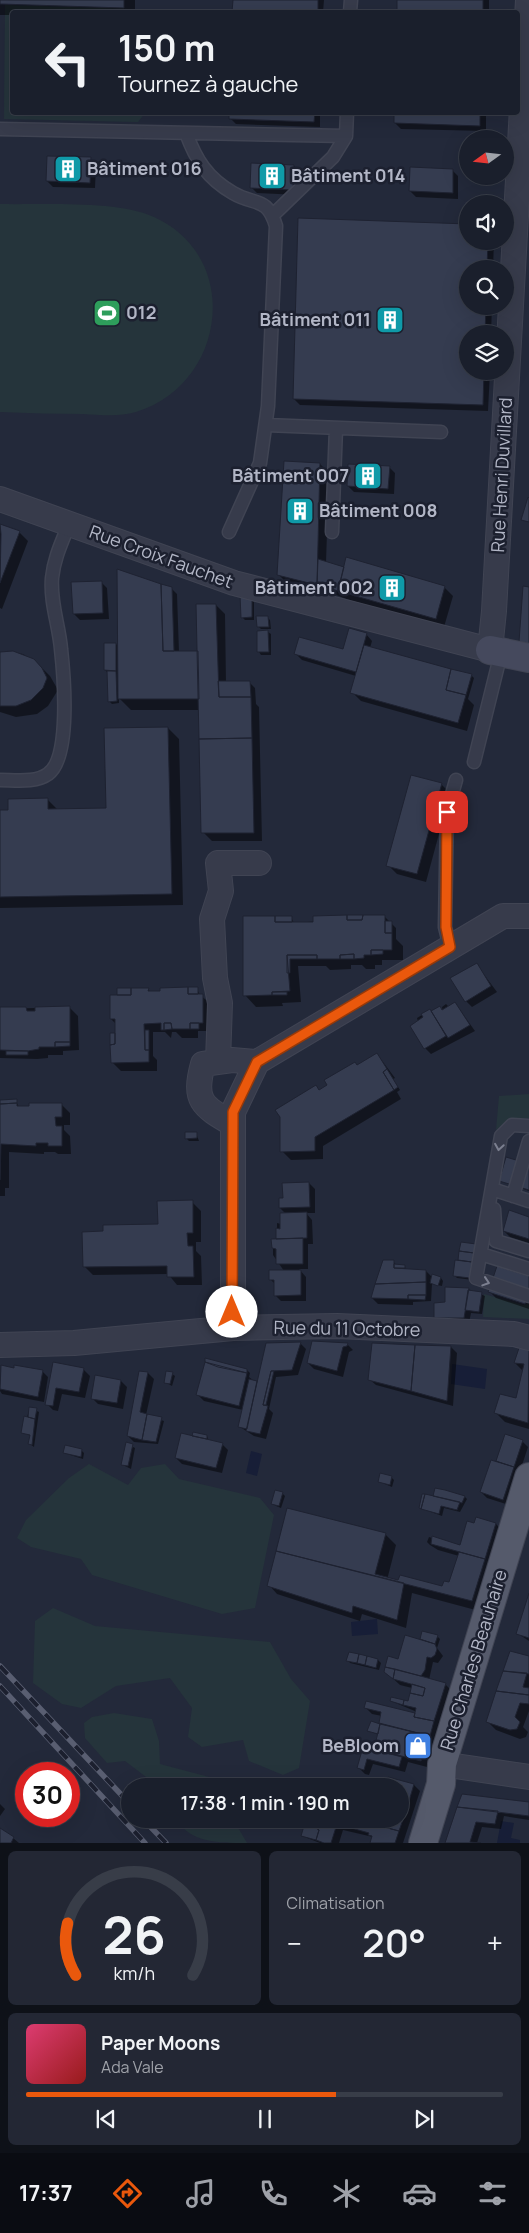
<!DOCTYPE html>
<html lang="fr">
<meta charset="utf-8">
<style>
:root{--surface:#1a1f2c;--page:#232734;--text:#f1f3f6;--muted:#9fa2a9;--line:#383d48;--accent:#ea580c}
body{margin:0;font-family:Manrope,sans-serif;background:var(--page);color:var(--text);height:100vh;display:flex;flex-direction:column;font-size:19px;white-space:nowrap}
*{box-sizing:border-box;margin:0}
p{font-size:16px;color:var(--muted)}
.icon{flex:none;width:28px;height:28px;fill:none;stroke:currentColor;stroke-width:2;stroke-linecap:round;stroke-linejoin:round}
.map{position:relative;height:1843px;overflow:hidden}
.drawer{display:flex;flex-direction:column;gap:8px;padding:8px;background:#0e1118;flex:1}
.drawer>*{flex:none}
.top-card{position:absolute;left:10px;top:10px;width:510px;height:105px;border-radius:5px;box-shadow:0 5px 20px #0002,0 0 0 1px var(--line);background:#1a1f2c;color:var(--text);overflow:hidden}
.needle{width:32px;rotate:255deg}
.buttons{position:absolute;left:459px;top:130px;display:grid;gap:10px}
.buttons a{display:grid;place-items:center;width:55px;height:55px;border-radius:50%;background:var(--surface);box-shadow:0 5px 20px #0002,0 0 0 1px var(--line);font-size:25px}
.speed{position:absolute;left:15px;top:1762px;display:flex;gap:10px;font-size:25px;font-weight:700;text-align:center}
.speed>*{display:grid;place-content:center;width:65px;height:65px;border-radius:50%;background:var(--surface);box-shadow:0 5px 20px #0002,0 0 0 1px var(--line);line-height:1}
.speed .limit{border:8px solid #d22;background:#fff;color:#111}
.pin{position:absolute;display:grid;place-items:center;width:42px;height:42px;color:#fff;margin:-21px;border-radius:10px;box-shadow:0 2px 8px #0006}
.me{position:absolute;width:55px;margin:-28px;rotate:0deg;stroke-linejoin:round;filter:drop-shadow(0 0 4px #0008)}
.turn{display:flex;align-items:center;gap:18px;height:105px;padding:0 25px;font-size:22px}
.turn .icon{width:65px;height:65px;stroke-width:2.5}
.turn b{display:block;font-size:35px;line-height:42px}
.big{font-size:38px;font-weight:600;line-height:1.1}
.drawer .card{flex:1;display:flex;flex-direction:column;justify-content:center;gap:8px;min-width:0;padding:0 18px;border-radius:8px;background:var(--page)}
.drawer .dial{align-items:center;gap:0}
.dial svg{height:130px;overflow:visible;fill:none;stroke:var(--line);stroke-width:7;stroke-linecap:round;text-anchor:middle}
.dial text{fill:var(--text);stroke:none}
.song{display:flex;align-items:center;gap:15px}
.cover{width:60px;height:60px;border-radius:8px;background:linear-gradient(135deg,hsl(340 70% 55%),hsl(0 70% 35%))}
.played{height:5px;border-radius:2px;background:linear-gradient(90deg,var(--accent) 65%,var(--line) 65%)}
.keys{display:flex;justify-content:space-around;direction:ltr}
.heat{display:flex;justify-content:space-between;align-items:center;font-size:28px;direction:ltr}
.drawer .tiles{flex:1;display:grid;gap:8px;grid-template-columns:1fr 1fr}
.card:last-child{grid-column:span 2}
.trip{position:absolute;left:121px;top:1778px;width:288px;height:50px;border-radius:25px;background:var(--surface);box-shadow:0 5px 20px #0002,0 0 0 1px var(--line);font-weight:600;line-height:50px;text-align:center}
.tab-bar{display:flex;height:80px;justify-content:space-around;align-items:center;background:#0a0c12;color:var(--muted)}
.tab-bar .icon{width:35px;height:35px}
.tab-bar .selected{color:var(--accent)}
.tab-bar b{font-size:22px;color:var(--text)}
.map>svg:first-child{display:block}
.green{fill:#25343b}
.water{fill:#171e37}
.shadow{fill:#0007}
.building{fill:#353c50;stroke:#1e2231}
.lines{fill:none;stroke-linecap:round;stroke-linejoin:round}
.lane-casing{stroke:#404453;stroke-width:15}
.street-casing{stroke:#404453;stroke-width:26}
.secondary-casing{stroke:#404453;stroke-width:30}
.primary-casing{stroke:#404453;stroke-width:30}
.lane{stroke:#373b4b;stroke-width:12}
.street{stroke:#373b4b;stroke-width:24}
.secondary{stroke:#45495d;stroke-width:28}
.primary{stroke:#555a6b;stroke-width:28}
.rail-casing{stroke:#595e71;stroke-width:5.5}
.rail{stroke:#1c202f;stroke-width:4;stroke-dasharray:11;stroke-linecap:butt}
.oneway{stroke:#7b7f8f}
.route-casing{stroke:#983908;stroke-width:12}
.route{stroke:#ea580c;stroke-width:9}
.labels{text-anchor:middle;stroke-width:5;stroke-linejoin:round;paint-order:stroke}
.poi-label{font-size:18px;font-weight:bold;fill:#b2b6c6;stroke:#1c202f;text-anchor:start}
.street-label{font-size:18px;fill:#b2b6c6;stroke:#1c202f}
</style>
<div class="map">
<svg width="529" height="1843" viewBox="0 0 529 1843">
<rect width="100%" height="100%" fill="#23293a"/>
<path class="green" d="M5,5l126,4v3h-119v100l133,1 -7,9 -134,-3z
M0,204c42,1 117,-4 154,13 89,40 72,168 -18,195 -17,5 -35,3 -53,2 -27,0 -55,-1 -83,-2z
M529,1094v24l-21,2 -12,10 3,-34z
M484,1294l38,11 7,-1v15l-46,-2z
M89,1464l39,21 13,-17 24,-4 14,15 81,19 14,17 -19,93 -33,6 -130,-39 -11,-16 -50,-12 -14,-9 9,-18 43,-42z
M53,1608l42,18 175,16 21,37 19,22 -11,67 -16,7 -34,-14 -6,-21 -41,7 -14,-10 4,-29 -22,-30 -54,8 -35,22 -19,-4 -29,-21 2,-62z
M114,1713l38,6 7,22 1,23 68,18 1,4h-71l-33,-25 -18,2 -22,-25 -1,-15 8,-6z
M176,1819h57l14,24c-29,0 -56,0 -71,-24z"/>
<path class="water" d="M452,1364l35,5 -2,20 -34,-5z
M251,1451l11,3 -5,22 -11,-3z
M377,1619l1,15 -26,2 -1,-14z
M501,1821l13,2 -3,15 9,2v3h-23z"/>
<path class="shadow" d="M0,0h135v12h-123v3h-12z
M234,0h90l-1,12h-90z
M398,0h91v12h-91z
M230,112h90v15l-84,-3 -6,-6z
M395,112h91v19l-85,-2 -6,-6z
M90,159l6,6 -1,23 -42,-1 -6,-6z
M294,166l6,6 -1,23 -42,-2 -6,-6z
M452,170l6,6v23l-42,-2 -6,-6z
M468,241h26l-1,28h-25v37h24l-1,28h-23v37h22l-2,40 -188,-6 -6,-6z
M320,464l9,9 -3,90 118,24 9,9 -9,31 -95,-27 -23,-9v2l-39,-10 -9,-9z
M389,467l6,6 -1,21 -40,-2 -6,-6z
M0,525l19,7 9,9 -26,68 -2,-1z
M101,582l6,6 2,31 -29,1 -6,-6z
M171,588l6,6 2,58h20l17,-47 9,9 1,69 23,-1 6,6 1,16 3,3 3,134h-50l-9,-9 -3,-122h-69l-12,-12v5l-7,1 -3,-3 -1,-28 -3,-3 11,-26 3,3z
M251,600l3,2v18h-9l-3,-3z
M267,617l3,3 1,9h-10l-3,-3z
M268,632l3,2v21h-10l-2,-3z
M366,634l6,7 -2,7 101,27 3,3 -6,21 6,6 -7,26 -106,-30 -9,-9 4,-16 -54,-16 -6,-6 48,-3z
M10,652l13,2 15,10 12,12 8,14 -10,16 -11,8 -21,3 -16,-5v-58z
M168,728l11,11 4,166 -183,3v-97h9l38,-12 11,11 49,-1z
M441,784l9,9 -24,89 -29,-8 -9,-9z
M384,916l12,12v11l7,7v14h-21v5h-7v4h-9l-4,-4h-11v4l-21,1 -4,-4h-28l3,36 -19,1 1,3 -27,1 -11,-12 46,-78 3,6z
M477,965l20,27 -25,15 -6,-6z
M148,989l3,4 46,-4 3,6 11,9 1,27h-14v7h-16l-6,-6h-4l-1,6 -6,-6h-12v24l4,4v11h-36l-9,-9 4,-38 -5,-5z
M455,1003l20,28 -44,23 -6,-6 -8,-30 13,-8 2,3 11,-1 -1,-5 4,-3 3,3z
M69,1007l9,9 1,34 -16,1v4h-15v3l-11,1 -37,-1v-49z
M377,1054l18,24 -2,1 7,11 -3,2 4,7 -78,47v13l-32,1 -9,-9 34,-64 4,4z
M0,1101h16l3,6 42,-3 9,9v12h-6v5l6,6 1,18h-13l-3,-2h-11v2l-35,-2v36h-4v8h-5z
M196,1133l3,8h-10l-3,-3z
M529,1166v25l-29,-11z
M309,1183l6,6v24h-9l6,7 1,24h-5v25h-9l7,8v24h-25l-6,-6v-11l-4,-4 13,-9 -11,-16v-15h4v-17l4,1 5,-10 -6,-6 4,-9z
M192,1202l9,9v31h-5v9l5,5 1,29h-25l-9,-11 -75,1 -9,-9 20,-34 55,-7z
M529,1218v25l-19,-6 -6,-6z
M462,1244l13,1 -2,35 -16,-2 -3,-3z
M502,1253l27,9v47l-33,-11 -6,-6z
M393,1261l4,5h7l3,4 19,1 7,7h8l2,3 -1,5 -10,-2 -1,17 -18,1v3l-35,-1 -6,-6z
M468,1289l17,7 -3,18 -11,-1 -2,10h-28l-6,-6 12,-14z
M300,1343l6,6 -8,26 -22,2 -7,32 4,4 -7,26 -12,-3 -14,-9 3,-17 -39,-9 -6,-6 49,-25 3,3 -1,4 9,7 9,-40z
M347,1344l6,6 -4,2 -6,25 -29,-8 -6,-6z
M451,1347l6,6 -4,53 -77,-21 -7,-6z
M520,1349l9,1v79l-24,-7 -9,-9 21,-14 7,-27 -9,-9z
M54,1364l30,6 6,6 -5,22 -23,-4 -4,17 -5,-1 -6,-6z
M2,1367l40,4 6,6 -4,25 -42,-8 -2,-3z
M140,1372l8,1 6,6 -8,36 18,6 -6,23 -24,-2 -6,-6z
M172,1374l3,2 -3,10 -7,-4z
M121,1381l6,6 -4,22 -25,-5 -6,-6z
M30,1408l9,4 -5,35 -4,-3 1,-8 -9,-4z
M207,1436l2,5 13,3 6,6 -6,23 -40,-9 -6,-6 20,-20z
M506,1436l16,5 6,6 -19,58 -22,-7 -6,-6 16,-29z
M127,1444l8,4 -4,21 -8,-4z
M81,1450l3,3 -1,6 -19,-6z
M391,1477l3,3 -2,7 -12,-5z
M282,1493l3,3 -4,12 -5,-2 -3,-2z
M465,1497l2,2 -7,13 -16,-4 -2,8 -22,-8 14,-10z
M477,1518l19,6 6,6 -19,82 -71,-19 -6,35 -44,-14 -2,7 -83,-27 -8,-9 116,-51 11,11 -9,35 56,7 7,-3 9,-28 -21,-6 -8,-5 -3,-3 2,-5 32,10z
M529,1597v44l-12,-8z
M437,1636l3,3 -3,9 6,8 -5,7 -5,-1 -4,18 16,4 6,6 -24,77 -19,-5 -3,10 -32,-8 -4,11 -4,-1 -6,-6 9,-19 -3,-5 10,7 4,-16 -10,-4 12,-6 1,-9 -10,-2 -6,-6 50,7 1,-3 -26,-11 18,1 3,-14 -12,-3 -12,-11 11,-14 26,-18 -4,-3z
M350,1653l28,7 3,3 -2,7 -29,-7 -2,-3z
M529,1657v54l-6,16 5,5 -2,5 -6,2 -24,-9 -9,-9z
M389,1778l25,7 6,6 -17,52h-32l2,-6 -30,-7 -4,13h-19l-18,-7 5,-17h93v-33h-14z
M463,1795l66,8v17l-25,-4 -3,13 -19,-2 -5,16h-30z
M0,1804l5,5 -5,7z
M0,1830l13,8 6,5h-19z"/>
<path class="building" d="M0,0h124v8l-124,-4z
M233,0h85v12h-86z
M397,0h86v12h-86z
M229,112h86l-1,10 -85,-3z
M394,112h86v14l-86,-3z
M47,156l44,1 -1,26 -44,-2z
M251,163l43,2 -1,25 -43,-2z
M410,167l43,2v24l-44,-2z
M298,218l170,6v17h20l-1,28h-19v37h18l-1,28h-17v37h16l-1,34 -190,-6z
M284,461l36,2 -3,122 -40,-10z
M348,464l42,2 -2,23 -41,-3z
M528,497l1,1v24l-8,-2z
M0,524l20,7 -20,52 1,-49z
M346,557l99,29 -9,33 -98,-28z
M318,559l26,8 -6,24 -21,-6z
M117,569l44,15 2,67h35l1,48h-81z
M102,581l1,32 -30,1 -2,-32z
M161,584l11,3 2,64h-11z
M523,586l6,1v57l-10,-2z
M240,595l12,3v19l-11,1z
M196,604h20l3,93h32l1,41 -53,1z
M256,616h12l1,11h-12z
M349,628l18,5 -11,39 -62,-18 5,-17 44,12z
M268,630l1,22h-12v-21z
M104,643h12v28l-12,-1z
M364,645l87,24 -5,21 20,5 -8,28 -108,-30z
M13,651l21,8 8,9 5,10 -4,10 -12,12 -15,6h-16v-54z
M451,669l21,5 -6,21 -20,-5z
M107,671h9l1,30 -9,1z
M218,681h32l1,16h-32z
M168,727l4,167 -172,3v-87h8v-11l40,-1v11l58,-1 -2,-80z
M252,738l2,95h-53l-2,-94z
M411,775l31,8 -25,91 -31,-8z
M347,915v5h15l1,-5h22v18h7v17h-21v5h-7v3l-10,1v-5l-14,1v4h-23v-4h-30l3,36 -18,1v3l-29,1v-80h32v6h38v-6z
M347,915h16l-1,5h-15z
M275,916h17v6h-17z
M385,921h7v12h-7z
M371,950h12v4l-12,1z
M354,954v5h-14v-4z
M287,955h30v4h-27v14h-3z
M477,963l14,23 -26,16 -15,-24z
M188,987v7h15v29h-13v6h-18l-1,-6h-7v7h-3v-7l-17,1 1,26h4v12l-38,1 -1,-18 5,-1v-25h-5v-24h21v-7h18l-1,3h12v-3z
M188,987h10v7h-10z
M117,988h14v7h-14z
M272,992h15v3h-15z
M455,1002l15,23 -22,13 -17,-27 9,-5 2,4z
M70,1006v36h-15v5h-16v2l-11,2 -28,-1v-43h26l1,4h8v-4z
M430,1009l16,27 -22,13 -14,-23 13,-9 -2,-3z
M164,1023h7l1,6 -8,1z
M190,1023h9v6h-9z
M145,1030h4v20h-4z
M110,1033h5v11l-5,1z
M55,1042h15v4l-15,1z
M6,1051h22v4h-22z
M377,1053l10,16 -4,3 11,18 -79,47v14l-35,1v-35l-5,-7 41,-25 3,5 8,-5 -3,-5 31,-18 2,3z
M387,1069l11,18 -4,3 -11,-18z
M17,1099v4l-17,1v-4z
M17,1103v3h12v-3h33v14h-7l1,9h6v20h-14v-3h-12v3l-35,-2 -1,36v-76z
M185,1132h12v6l-12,1z
M506,1157l23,7v26l-30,-9z
M309,1182l1,25 -31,1v-10h4l-1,-15z
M193,1200v33h-6l1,13h5l1,31h-27v-11l-84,1 -1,-35 21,-1v-6l55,-1 -1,-23z
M509,1210l20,7v22l-26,-8z
M307,1212v26l-31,1v-11l4,1v-16z
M303,1238v26h-27v-15l-4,-1 -1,-9z
M461,1242l15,2 -2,9 -15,-2z
M459,1251l15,2 -2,9 -14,-2z
M383,1260h11v8l32,2v12l-51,2z
M455,1260l17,2 -2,16 -17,-2z
M394,1264l11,1v3h-11z
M497,1266l32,10v14l-36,-12z
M269,1270h32v25l-27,1v-16h-5z
M432,1274l9,3 -3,9 -8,-3z
M493,1278l36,12 -4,14 -37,-12z
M426,1282v13h-18v4l-37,-1 4,-14z
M445,1287l24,1 -5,30h-30v-15l11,-1z
M468,1290l14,2 -3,20 -14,-2z
M408,1295h18l-1,5 -17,-1z
M312,1341l36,2 -1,3 -4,1 -6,24 -30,-8z
M301,1342l-9,28 -21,1 -8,34 5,1 -8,28 -14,-3 20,-88z
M372,1343l43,2 -4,46 -43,-11z
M415,1345l36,1 -4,55 -36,-10z
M519,1348l10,1 -1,74 -34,-10 6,-19 16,4 8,-34 -10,-1z
M205,1358l42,11v4l-29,-6 -13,-5z
M53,1362l31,6 -5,24 -23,-4 -3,18 -8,-1z
M205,1362l42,11 -8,33 -43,-11z
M1,1365l13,3v-3l29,5 -5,27 -38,-8z
M139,1371l9,1 -8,40 7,2 -5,26 -15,-4z
M166,1371l7,1 -3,12 -6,-1z
M271,1371h3l-8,34h-3z
M95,1375l26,5 -4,23 -26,-4z
M249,1379l8,2 -10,48 -9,-2z
M29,1407l8,1 -2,11 -7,-2z
M147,1414l15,3 -6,25 -14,-2z
M24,1416l11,3 -3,26 -4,-1 2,-9 -9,-2z
M193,1432l14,3v4l-15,-3z
M181,1433l42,10 -7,25 -41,-10z
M505,1434l18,6 -9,27 -18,-6z
M126,1442l7,2 -5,22 -7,-1z
M65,1445l17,4 -1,8 -18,-4z
M491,1460l23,7 -11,33 -23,-8z
M380,1473l12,3 -2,9 -12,-3z
M435,1488l10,2 20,6 -3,7 -29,-7z
M275,1490l8,2 -4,14 -8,-2z
M422,1494h3l-4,15 -2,-1z
M425,1494l35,8 -3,8 -16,-4 -2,8 -18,-5z
M287,1508l99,25 -11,41 23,6 2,-5 42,11 2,-5 5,1 10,-30 26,7 -13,42 -196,-50z
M476,1517l20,6 -11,36 -54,-15 1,-8 28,9 7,-24 7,2z
M276,1551l128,32 -7,37 -44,-14 -1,7 -85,-27z
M529,1593v45l-13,-4z
M422,1631l16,4 -3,9 -15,-5z
M405,1635l30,9 2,5 -2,6 -4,3 -4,-1 -2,13 -4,6 -36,-9 3,-11 10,3z
M510,1651l19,5v18l-26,-3z
M349,1652l10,2 -2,9 -11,-2z
M359,1654l8,2 -2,9 -8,-2z
M367,1656l11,3 -2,9 -11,-3z
M385,1667l10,2 -2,10 -9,-7z
M395,1669l51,14 -12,38 -20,-4 2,-9 -13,-3 1,-5 4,1 2,-8 13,3 2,-8 -32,-9z
M503,1671l24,2 -4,14 6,1v7l-33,-4z
M412,1684l13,4 -2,8 -13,-3z
M496,1691l33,4v9l-9,-1 -5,14 5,5 -3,7 -7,1 -24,-8z
M391,1697l13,3 -1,5 -13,-4z
M366,1701l49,12 -1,4 20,4 -4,15 -51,-13 2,-11 -17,-4z
M371,1721l9,3 -2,10 -11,-3z
M380,1724l50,12 -9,25 -47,-12z
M363,1747l39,10 -3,10 -32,-8 -3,11 -7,-2z
M388,1777l26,7 -7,24 -7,-2v-20h-15z
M462,1794l67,8v14l-72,-9z
M400,1806l7,2 -8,23 -26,-7 2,-5h25z
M457,1807l41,4 -3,13 -19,-2 -6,20 11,1h-36z
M306,1819h17l-1,3h-4l-2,6 3,2 -3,10 -15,-4z
M323,1819h30l46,12 -4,12h-25l2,-7 -4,-1 1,-2 -32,-9 -6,19h-7l-8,-3 3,-10 -3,-2 2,-6h4z
M353,1819h22l-2,5z
M0,1828l14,9 -3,6h-11z"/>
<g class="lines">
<defs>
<path id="lane" d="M350,12l1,-12
M0,129l346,7
M186,133c10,27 21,45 47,60 22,13 34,3 43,33l-8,180 -8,57 -31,69
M273,215l60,-58 13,-21 1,-24
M266,425l175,7
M332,532l4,-104
M474,762l27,-109
M0,780c15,0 36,3 48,-6 23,-16 16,-98 13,-125 -2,-24 -11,-46 -9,-71 2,-20 10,-36 17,-54
M450,947l-5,-20 2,-115 9,-32
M529,1126l-17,-1 -11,11 -25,142 53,18
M492,1189l37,12
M513,1196l16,-55
M494,1209l2,32 33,10
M481,1254l48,15"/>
<path id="street" d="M0,499l234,84 256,67 4,-39 34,-611
M218,1062l2,-59 -5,-25 -3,-59 9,-28 -3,-28h41
M233,1124c-31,-18 -40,-23 -30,-60l29,-4 25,2
M233,1328v-216l24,-50 246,-146h26
M0,1345l74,-2 159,-15 104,-2 177,8 15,4
M442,1764l87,13"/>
<path id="secondary" d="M490,650l39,8"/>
<path id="primary" d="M423,1843l18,-59 1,-20 87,-287"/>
</defs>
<use href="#lane" class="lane-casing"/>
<use href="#street" class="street-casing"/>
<use href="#secondary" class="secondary-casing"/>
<use href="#primary" class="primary-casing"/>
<use href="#lane" class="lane"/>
<use href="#street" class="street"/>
<use href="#secondary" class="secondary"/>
<use href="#primary" class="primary"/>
<defs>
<path id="rail" d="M0,1666l130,138
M0,1686l145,157
M143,1819l23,24"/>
</defs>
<use href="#rail" class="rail-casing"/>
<use href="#rail" class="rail"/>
</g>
<defs><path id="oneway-chevron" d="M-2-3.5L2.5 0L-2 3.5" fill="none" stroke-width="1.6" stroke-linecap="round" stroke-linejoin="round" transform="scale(1.25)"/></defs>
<g class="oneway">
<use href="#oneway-chevron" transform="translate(499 1147) rotate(99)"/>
<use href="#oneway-chevron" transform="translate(486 1282) rotate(18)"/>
</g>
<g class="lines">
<defs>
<path id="route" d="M232,1312l1,-200 24,-50 193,-115 -4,-20 1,-115"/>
</defs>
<use href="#route" class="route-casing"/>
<use href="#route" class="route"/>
</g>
<defs>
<symbol id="building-square" viewBox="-11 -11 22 22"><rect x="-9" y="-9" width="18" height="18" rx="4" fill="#0f9aa8" stroke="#1c202f"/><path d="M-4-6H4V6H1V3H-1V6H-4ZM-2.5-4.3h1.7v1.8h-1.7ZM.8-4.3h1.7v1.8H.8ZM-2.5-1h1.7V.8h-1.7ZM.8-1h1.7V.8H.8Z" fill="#fff"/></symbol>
<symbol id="stadium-square" viewBox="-11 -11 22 22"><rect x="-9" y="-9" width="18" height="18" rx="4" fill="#2e9e5b" stroke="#1c202f"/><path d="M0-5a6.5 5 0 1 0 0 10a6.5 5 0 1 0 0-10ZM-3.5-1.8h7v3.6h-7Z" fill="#fff"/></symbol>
<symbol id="shop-square" viewBox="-11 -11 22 22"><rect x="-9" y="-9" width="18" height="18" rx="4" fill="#3f7fe0" stroke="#1c202f"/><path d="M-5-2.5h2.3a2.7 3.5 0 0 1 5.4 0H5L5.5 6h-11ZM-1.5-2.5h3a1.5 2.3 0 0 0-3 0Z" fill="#fff"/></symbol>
</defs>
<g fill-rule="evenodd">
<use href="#building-square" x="52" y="153" width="32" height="32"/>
<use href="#building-square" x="256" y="160" width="32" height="32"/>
<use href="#stadium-square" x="91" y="297" width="32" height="32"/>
<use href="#building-square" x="374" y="304" width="32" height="32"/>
<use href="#building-square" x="352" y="460" width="32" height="32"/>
<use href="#building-square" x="284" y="495" width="32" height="32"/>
<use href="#building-square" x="376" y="572" width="32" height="32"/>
<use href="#shop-square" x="402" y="1730" width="32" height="32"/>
</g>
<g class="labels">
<g class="poi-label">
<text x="87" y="175">Bâtiment 016</text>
<text x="291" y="182">Bâtiment 014</text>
<text x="126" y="319">012</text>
<text x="371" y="326" text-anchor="end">Bâtiment 011</text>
<text x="349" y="482" text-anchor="end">Bâtiment 007</text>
<text x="319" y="517">Bâtiment 008</text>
<text x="373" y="594" text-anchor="end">Bâtiment 002</text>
<text x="399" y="1752" text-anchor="end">BeBloom</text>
</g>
<g class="street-label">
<text transform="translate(502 475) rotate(-87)" y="6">Rue Henri Duvillard</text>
<text transform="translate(161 557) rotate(20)" y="6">Rue Croix Fauchet</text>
<text transform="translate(347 1329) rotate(1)" y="6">Rue du 11 Octobre</text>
<text transform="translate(474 1660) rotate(-73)" y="6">Rue Charles Beauhaire</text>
</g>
</g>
</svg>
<div class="buttons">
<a><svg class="needle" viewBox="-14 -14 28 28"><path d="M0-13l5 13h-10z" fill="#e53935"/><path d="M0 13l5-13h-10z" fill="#9fa2a9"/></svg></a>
<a><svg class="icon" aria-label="sound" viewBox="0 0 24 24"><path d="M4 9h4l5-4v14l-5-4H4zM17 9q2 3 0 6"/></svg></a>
<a><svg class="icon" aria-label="search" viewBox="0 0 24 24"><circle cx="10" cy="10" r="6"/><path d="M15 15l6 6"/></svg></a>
<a><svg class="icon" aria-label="layers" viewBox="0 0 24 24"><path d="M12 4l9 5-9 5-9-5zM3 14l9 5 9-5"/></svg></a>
</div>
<div class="speed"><div class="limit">30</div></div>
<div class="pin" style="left:447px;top:812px;background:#d93025"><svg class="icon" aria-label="arrive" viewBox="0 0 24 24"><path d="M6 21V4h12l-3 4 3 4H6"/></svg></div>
<svg class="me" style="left:232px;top:1312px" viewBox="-20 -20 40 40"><circle r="19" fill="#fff"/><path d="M0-13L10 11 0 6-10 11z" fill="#ea580c"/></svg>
<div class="trip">17:38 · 1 min · 190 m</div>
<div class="top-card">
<div class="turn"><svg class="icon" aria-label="left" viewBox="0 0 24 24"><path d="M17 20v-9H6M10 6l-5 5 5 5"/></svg><div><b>150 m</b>Tournez à gauche</div></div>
</div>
</div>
<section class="drawer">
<div class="tiles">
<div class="card dial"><svg viewBox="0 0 100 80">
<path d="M14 69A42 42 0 1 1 86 69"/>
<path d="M14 69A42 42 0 0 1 9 37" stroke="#ea580c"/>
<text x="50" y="56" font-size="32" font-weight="700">26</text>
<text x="50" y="72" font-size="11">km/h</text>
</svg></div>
<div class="card"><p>Climatisation</p>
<div class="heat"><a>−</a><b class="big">20°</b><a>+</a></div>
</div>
<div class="card">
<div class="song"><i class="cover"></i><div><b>Paper Moons</b><p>Ada Vale</p></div></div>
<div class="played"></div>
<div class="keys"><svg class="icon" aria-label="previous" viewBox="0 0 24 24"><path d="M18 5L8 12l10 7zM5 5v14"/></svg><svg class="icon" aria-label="pause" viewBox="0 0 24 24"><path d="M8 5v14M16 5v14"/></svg><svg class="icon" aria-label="next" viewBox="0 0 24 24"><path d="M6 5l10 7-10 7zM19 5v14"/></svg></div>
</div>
</div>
</section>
<nav class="tab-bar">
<b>17:37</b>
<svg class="icon selected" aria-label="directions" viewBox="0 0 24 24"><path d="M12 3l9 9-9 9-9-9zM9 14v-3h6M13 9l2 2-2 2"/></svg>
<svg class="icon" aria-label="music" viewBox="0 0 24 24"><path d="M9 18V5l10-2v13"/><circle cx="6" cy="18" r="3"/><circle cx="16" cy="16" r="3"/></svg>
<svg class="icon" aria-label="phone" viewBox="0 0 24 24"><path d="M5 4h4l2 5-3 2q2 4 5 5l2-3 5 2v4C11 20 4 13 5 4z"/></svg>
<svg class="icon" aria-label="climate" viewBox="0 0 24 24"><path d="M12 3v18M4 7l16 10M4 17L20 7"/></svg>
<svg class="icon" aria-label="car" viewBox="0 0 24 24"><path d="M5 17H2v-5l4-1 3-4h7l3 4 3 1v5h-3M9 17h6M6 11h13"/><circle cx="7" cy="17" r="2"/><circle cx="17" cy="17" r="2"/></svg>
<svg class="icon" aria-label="filters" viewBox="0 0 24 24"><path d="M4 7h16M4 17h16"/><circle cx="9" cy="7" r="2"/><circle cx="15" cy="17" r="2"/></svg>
</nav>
